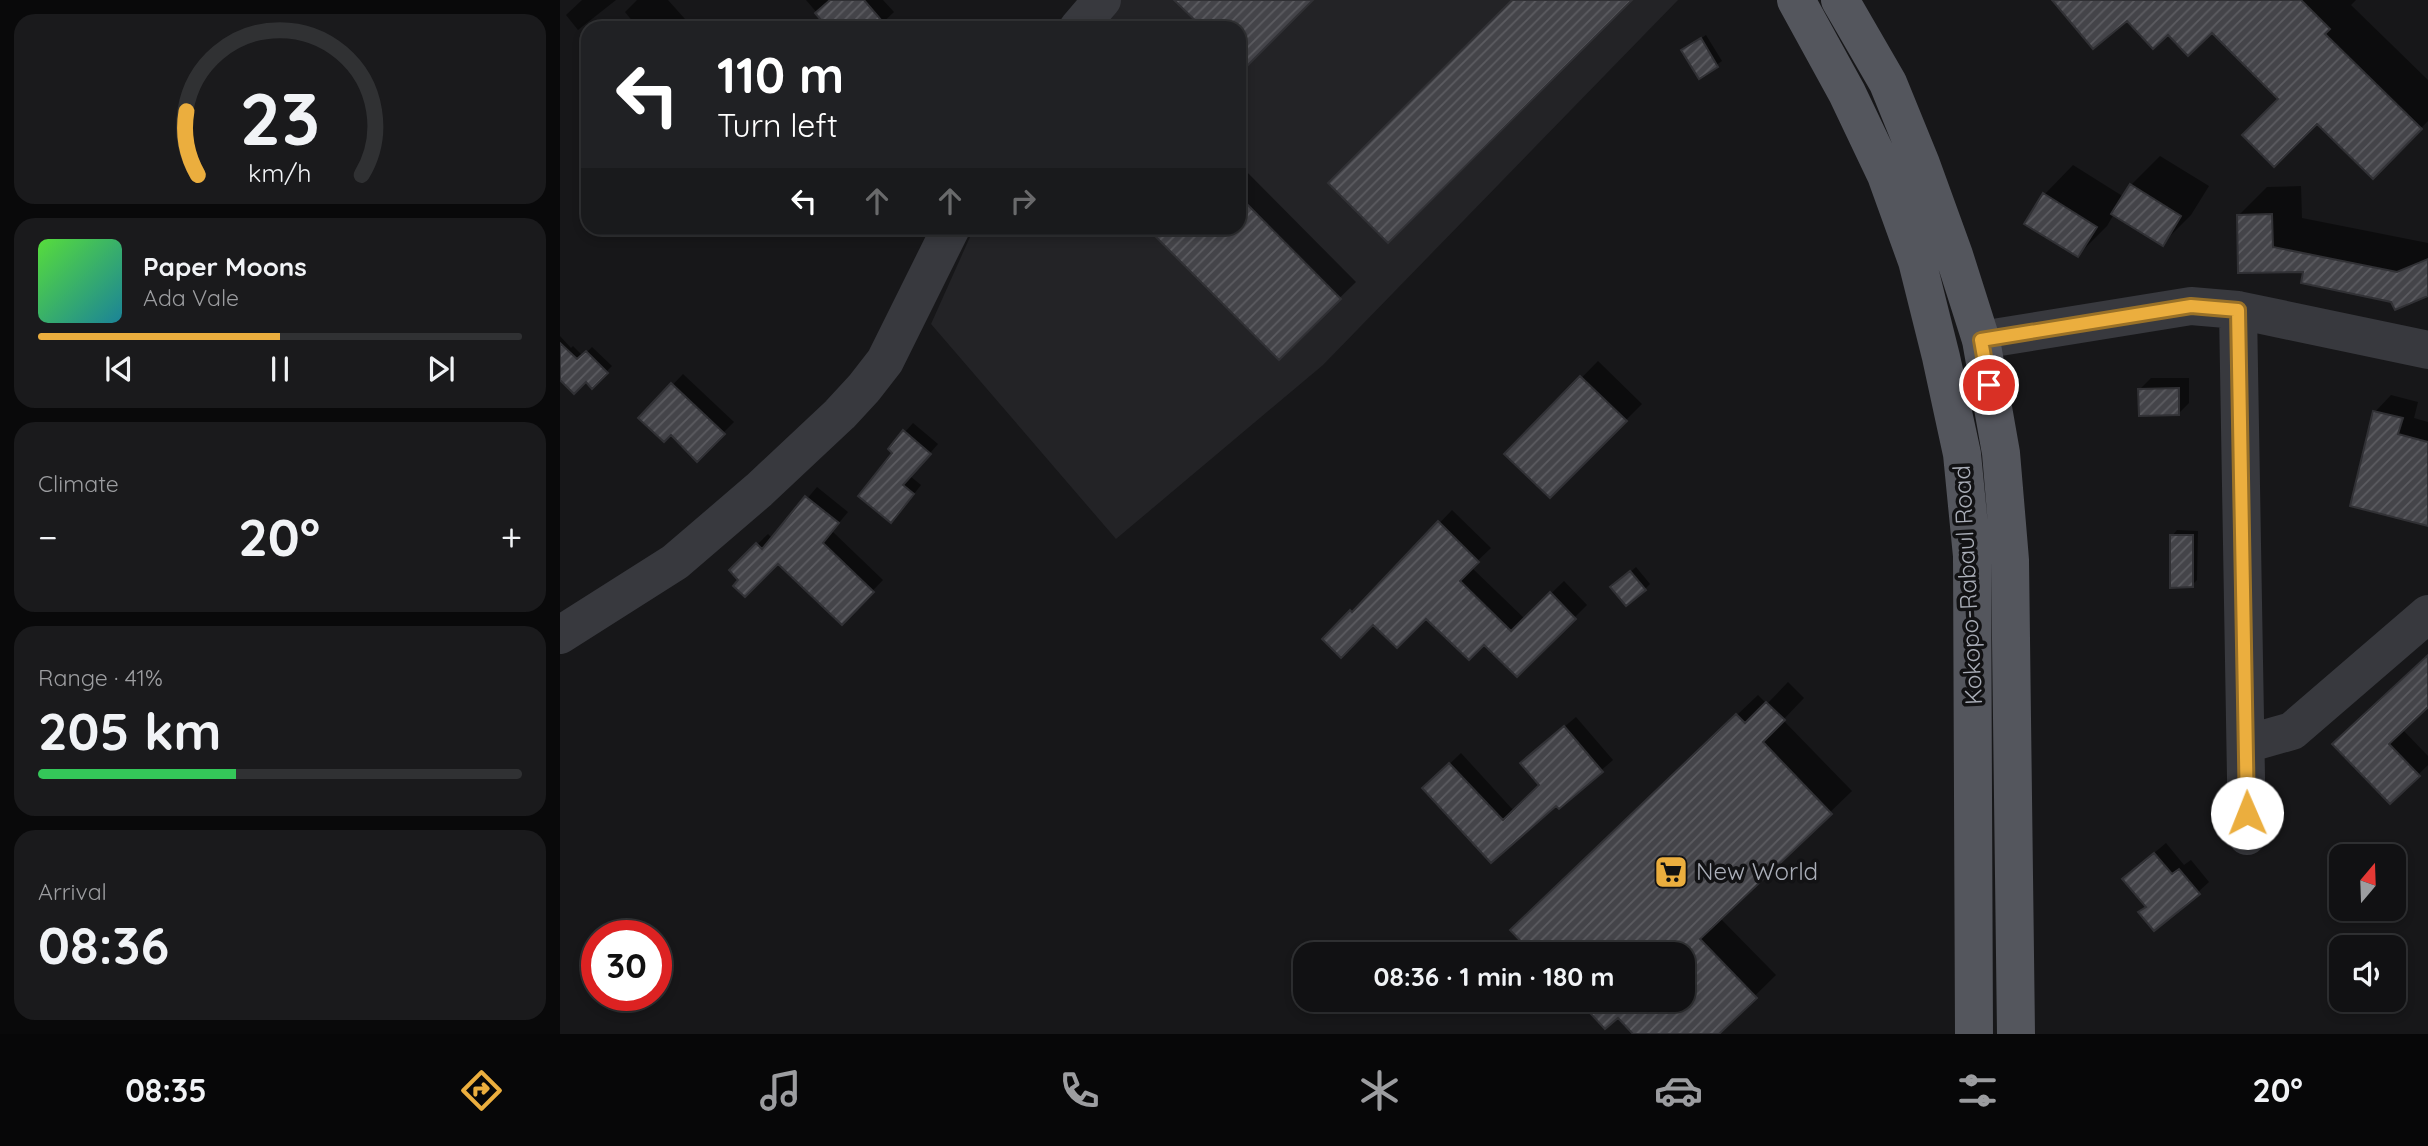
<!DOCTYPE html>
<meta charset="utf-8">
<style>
:root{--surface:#111113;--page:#1a1a1c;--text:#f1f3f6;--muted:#9c9da0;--line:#303133;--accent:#ebae3e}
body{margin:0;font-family:Quicksand,sans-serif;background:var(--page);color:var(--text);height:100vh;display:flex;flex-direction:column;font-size:26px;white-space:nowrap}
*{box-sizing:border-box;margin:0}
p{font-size:23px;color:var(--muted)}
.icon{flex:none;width:38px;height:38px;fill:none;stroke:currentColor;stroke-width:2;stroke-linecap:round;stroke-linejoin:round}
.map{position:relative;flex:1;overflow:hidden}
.panel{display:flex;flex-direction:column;gap:14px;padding:14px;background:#09090a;width:560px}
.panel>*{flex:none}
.guide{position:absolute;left:21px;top:21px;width:665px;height:214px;border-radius:21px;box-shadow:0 4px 10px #0003,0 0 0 2px var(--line);background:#202124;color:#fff;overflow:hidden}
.needle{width:46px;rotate:19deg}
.tools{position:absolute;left:1769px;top:844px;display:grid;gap:14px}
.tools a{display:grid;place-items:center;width:77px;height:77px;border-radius:14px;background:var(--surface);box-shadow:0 4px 10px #0003,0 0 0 2px var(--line);font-size:35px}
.speed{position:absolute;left:21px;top:920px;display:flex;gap:14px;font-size:35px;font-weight:700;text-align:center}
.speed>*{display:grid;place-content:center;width:91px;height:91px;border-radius:50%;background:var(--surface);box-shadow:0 4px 10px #0003,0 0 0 2px var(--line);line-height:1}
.speed .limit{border:10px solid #d22;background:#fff;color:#111}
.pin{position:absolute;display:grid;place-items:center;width:60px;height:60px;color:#fff;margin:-30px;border:4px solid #fff;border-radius:50%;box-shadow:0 2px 7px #0007}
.me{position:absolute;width:77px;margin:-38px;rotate:359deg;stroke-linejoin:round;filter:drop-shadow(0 0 5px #0008)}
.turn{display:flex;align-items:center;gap:24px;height:147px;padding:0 21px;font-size:32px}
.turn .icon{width:91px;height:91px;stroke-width:2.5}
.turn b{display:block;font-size:49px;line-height:60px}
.lanes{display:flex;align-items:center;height:66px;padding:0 21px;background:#0003;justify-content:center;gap:35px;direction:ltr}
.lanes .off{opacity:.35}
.big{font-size:52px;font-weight:700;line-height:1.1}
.panel .widget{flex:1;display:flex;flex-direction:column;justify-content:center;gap:10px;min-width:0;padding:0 24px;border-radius:21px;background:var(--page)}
.panel .dial{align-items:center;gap:0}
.dial svg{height:182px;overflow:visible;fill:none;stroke:var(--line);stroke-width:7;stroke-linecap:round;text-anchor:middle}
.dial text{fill:var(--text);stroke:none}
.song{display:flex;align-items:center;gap:21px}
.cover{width:84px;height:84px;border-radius:10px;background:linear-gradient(135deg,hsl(110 70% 55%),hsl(190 70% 35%))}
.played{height:7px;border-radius:4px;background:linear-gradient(90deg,var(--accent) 50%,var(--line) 50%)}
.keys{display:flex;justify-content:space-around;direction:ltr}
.heat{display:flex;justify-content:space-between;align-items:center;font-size:38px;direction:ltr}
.charge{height:10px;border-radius:5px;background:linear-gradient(90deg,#34c759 41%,var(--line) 0)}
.trip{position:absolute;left:733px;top:942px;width:402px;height:70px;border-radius:21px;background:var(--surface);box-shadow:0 4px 10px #0003,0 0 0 2px var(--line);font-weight:700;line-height:70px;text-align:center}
.tab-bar{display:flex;height:112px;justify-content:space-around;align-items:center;background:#070708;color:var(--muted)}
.tab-bar .icon{width:49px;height:49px}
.tab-bar .current{color:var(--accent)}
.tab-bar b{font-size:32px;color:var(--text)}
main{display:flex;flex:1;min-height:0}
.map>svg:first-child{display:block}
.built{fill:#232326}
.shadow{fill:#0007}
.building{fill:url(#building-hatch);stroke:#313135;stroke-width:2}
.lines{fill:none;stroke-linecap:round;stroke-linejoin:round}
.minor{stroke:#38393e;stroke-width:38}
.major{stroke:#54565d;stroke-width:38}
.route-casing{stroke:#997128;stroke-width:18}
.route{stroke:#ebae3e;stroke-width:12}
.labels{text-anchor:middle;stroke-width:7;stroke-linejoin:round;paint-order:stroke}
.street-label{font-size:24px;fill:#aaaeb8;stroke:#121214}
.poi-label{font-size:24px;fill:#aaaeb8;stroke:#121214;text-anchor:start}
</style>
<main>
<section class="panel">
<div class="widget dial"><svg viewBox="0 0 100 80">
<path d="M14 69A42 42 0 1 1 86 69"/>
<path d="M14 69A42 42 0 0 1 9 41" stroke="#ebae3e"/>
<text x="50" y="56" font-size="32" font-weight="700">23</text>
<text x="50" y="72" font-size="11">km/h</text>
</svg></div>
<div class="widget">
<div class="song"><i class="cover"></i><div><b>Paper Moons</b><p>Ada Vale</p></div></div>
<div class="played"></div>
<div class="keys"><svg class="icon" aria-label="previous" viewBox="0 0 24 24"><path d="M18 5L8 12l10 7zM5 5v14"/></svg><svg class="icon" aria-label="pause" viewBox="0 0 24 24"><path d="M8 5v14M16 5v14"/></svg><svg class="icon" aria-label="next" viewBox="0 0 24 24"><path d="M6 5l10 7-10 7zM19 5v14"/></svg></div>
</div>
<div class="widget"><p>Climate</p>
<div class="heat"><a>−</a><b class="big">20°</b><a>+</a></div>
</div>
<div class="widget"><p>Range · 41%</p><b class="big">205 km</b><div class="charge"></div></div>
<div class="widget"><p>Arrival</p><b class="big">08:36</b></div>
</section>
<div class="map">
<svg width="1868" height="1034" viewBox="0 0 1868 1034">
<defs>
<pattern id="building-hatch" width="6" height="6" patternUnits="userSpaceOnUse" patternTransform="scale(1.75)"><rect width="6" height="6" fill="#444449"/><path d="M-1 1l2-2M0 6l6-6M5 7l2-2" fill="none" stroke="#5c5c61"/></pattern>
</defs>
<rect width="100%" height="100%" fill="#171719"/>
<path class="built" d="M550,0h568l-355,365 -207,174 -185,-215 43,-96h265v-200h-158z"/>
<path class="shadow" d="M22,0h34l-38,30 -12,-15z
M77,0h31l25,28h-55l-13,-16z
M246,0h77l11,12 -17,16h-47z
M1494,0h302l-5,5 77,75v41l-55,56 -56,-55 -36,-23 -69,-68 -44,1 -41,-14z
M1146,35l16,26 -23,16 -16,-26z
M1600,156l49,30 -18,29 -29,29 -48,-30 -7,12 -29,29 -34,-60 29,-30 51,32 7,-12z
M679,164l117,118 -77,75 -129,-129h89z
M1741,186l1,32 126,25v51l-36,6 -87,-30 -65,2 -2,-56 29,-29z
M0,336l11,12 2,-2 10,10 9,-9 20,19 -20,20 -6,-6 -26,-3z
M1038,361l44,43 -92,92 -43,-42z
M123,374l51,48 -37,37 -26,-27 -30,-14z
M1591,378h38v25l-11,11 -38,-25z
M1831,395l27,7 -4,16 14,4v102l-53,-112z
M353,423l25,21 -28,32 11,9 -21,27 -5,-59 -5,-4z
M257,487l31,25 -16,19 51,49 -41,42 -64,-61 -37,19 -10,-10 37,-36 5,5z
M892,510l39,38 -20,19 54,52 39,-38 23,24 -70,70 -33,-32 -58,-27 -53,7 -49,16 40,-40 2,1z
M1617,530l21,1 -1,49 -5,5 -20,-49z
M1076,567l14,17 -5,5 -27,-6z
M1868,656v49l-26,24 26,27v9l-38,37 -56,-58z
M1228,682l16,16 -21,22 69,71 -132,127 56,57 -60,59h-80l-18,-19 -39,-16h105v-45l-151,-45 225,-214 9,9z
M1016,717l37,43 -54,47 -3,-3 -65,56 -56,-82 26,-25 53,58 27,-26 -8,-32z
M1606,843l18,22 7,-5 18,22 -11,10 -51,14 -12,-37z"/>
<path class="building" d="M270,0h34l24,28h-60l-13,-15z
M614,0h139l-74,74v-46h-36z
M952,0h120l-244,243 -60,-60z
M1492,0h249l29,29 -5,5 97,95 -49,50 -56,-55 -43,43 -32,-32 36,-36 -66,-66 -24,23 -20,-21 -15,14 -26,-28 -34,28z
M1141,38l17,29 -19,12 -18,-29z
M1570,184l51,32 -18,30 -52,-32z
M1483,193l54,34 -19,30 -54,-33z
M679,196l102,103 -62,61 -132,-132h92z
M1712,214l1,33 124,25 31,-13v37l-33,14 -4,-8 -90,-19 2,-11 -65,1 -1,-58z
M0,343l17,16 9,-8 22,22 -16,16 -6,-7 -12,12 -14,-14z
M1020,376l47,45 -77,77 -46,-44z
M111,383l54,51 -28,28 -26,-27 -7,7 -26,-24z
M1619,388v27l-40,1 -1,-27z
M1813,411l30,7 -5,16 30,8v84l-78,-20z
M343,430l28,24 -28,31 11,9 -23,29 -33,-27 34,-43 -4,-4z
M245,496l34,27 -16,20 51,49 -32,33 -64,-61 -33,33 -12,-11 5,-6 -9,-10 27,-27 6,6z
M878,521l41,41 -19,19 51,50 39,-39 26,27 -59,58 -33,-32 -15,15 -43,-41 -29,29 -24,-23 -32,33 -19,-19 28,-29 2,2z
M1610,535h23v52l-23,1z
M1070,571l16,19 -20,16 -16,-19z
M1868,655v52l-39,37 31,32 -30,28 -58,-60z
M1206,702l19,18 -22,22 69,72 -132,125 57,59 -38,36h-86l-15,-16 -13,11 -28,-30h107v-45h-151l-23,-24 226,-216 9,9z
M1004,726l39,46 -44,37 -3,-3 -65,57 -69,-75 27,-25 54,57 36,-35 -19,-22z
M1594,853l18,21 7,-5 21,25 -46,37 -16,-19 8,-5 -24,-28z"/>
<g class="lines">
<path class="minor" d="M518,28l24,-28
M1678,310l9,526
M1421,340l210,-34 47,4 190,40
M0,635l115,-73 84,-72 81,-76 24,-26 21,-27 66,-133
M1686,744l46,-13 136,-117"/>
<path class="major" d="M1236,0l51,93 39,82 31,86 24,96 21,97 10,102 2,478
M1280,0l48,83 33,81 33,91 27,85 20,113 9,107 6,474"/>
</g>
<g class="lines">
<defs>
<path id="route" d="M1429,385l-8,-45 210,-34 47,4 9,503"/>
</defs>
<use href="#route" class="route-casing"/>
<use href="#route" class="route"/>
</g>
<defs>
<symbol id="supermarket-square" viewBox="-11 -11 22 22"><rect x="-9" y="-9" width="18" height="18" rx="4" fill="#ebae3e" stroke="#121214"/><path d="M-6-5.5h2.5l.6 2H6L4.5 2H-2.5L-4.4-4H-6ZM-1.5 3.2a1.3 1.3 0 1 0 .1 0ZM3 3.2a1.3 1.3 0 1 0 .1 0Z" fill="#111"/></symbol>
</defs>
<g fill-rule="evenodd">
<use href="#supermarket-square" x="1092" y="853" width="38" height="38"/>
</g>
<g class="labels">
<g class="street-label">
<text transform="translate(1408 585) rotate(-93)" y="8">Kokopo-Rabaul Road</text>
</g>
<g class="poi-label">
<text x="1136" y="880">New World</text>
</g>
</g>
</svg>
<div class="tools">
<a><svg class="needle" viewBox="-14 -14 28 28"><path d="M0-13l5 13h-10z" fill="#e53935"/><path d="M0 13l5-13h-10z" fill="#9c9da0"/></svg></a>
<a><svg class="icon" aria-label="sound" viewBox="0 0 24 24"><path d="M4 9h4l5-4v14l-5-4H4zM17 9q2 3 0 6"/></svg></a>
</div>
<div class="speed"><div class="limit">30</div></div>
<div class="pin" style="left:1429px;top:385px;background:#d93025"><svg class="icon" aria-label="arrive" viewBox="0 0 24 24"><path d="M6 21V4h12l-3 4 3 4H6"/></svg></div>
<svg class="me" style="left:1687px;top:813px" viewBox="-20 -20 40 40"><circle r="19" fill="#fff"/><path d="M0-13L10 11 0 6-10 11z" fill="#ebae3e"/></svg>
<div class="trip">08:36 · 1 min · 180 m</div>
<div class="guide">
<div class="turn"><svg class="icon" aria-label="left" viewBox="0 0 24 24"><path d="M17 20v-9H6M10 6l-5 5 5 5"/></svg><div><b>110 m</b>Turn left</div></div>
<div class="lanes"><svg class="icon" aria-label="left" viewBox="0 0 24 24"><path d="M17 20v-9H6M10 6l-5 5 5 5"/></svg><svg class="icon off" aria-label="ahead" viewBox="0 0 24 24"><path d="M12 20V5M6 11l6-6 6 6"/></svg><svg class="icon off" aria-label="ahead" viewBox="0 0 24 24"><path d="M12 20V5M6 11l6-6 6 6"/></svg><svg class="icon off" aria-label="right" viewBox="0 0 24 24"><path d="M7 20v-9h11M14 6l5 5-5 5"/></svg></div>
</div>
</div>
</main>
<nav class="tab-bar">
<b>08:35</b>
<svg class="icon current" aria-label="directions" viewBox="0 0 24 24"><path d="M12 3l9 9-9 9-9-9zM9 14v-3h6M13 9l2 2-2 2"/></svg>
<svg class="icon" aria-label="music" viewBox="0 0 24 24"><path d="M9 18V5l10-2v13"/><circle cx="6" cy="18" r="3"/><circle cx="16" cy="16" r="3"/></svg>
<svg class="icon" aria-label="phone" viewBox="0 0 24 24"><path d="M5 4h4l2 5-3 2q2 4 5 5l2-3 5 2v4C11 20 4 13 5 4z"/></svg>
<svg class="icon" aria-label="climate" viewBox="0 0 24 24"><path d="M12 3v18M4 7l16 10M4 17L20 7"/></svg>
<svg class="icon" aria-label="car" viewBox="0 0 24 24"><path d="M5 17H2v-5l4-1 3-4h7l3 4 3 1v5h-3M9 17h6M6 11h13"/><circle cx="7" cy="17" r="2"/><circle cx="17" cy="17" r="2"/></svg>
<svg class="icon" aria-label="filters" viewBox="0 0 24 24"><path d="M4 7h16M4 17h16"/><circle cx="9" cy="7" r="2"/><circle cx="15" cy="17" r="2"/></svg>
<b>20°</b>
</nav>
